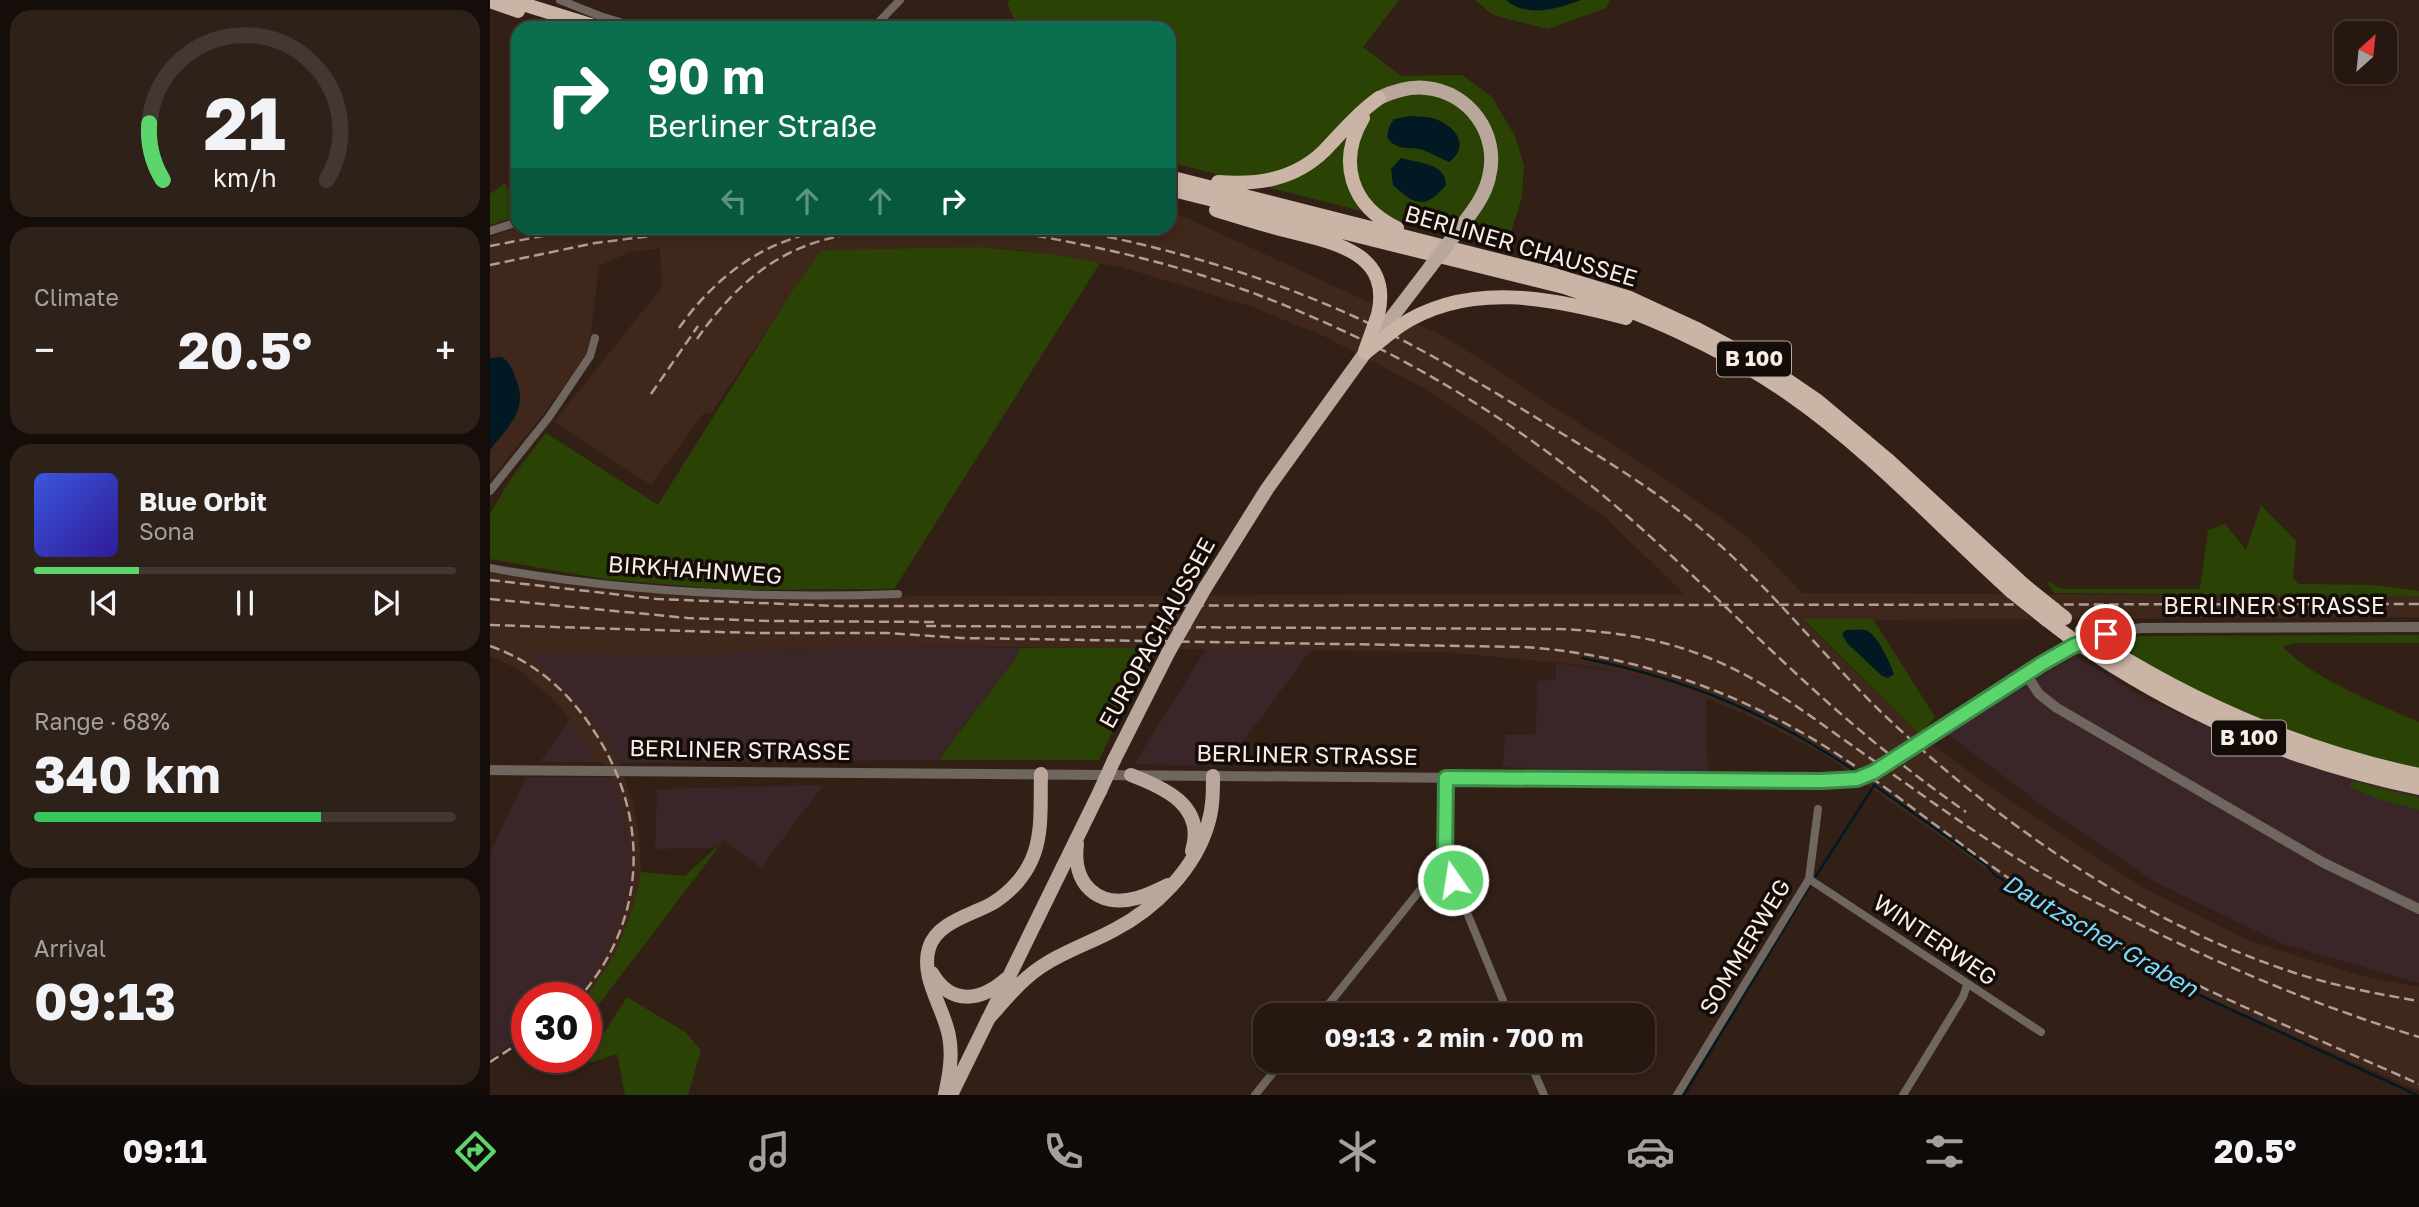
<!DOCTYPE html>
<meta charset="utf-8">
<style>
:root{--surface:#261811;--page:#2e211a;--text:#f1f3f6;--muted:#a4a09f;--line:#423731;--accent:#5cd56d}
body{margin:0;font-family:"Golos Text",sans-serif;background:var(--page);color:var(--text);height:100vh;display:flex;flex-direction:column;font-size:26px;white-space:nowrap}
*{box-sizing:border-box;margin:0}
p{font-size:23px;color:var(--muted)}
.icon{flex:none;width:38px;height:38px;fill:none;stroke:currentColor;stroke-width:2;stroke-linecap:round;stroke-linejoin:round}
.map{position:relative;flex:1;overflow:hidden}
.side{display:flex;flex-direction:column;gap:10px;padding:10px;background:#150d09;width:490px}
.side>*{flex:none}
.top-card{position:absolute;left:21px;top:21px;width:665px;height:214px;border-radius:21px;box-shadow:0 4px 10px #0003,0 0 0 2px var(--line);background:#0b6e4f;color:#fff;overflow:hidden}
.needle{width:46px;rotate:27deg}
.tools{position:absolute;left:1844px;top:21px;display:grid;gap:14px}
.tools a{display:grid;place-items:center;width:63px;height:63px;border-radius:14px;background:var(--surface);box-shadow:0 4px 10px #0003,0 0 0 2px var(--line);font-size:35px}
.speed{position:absolute;left:21px;top:982px;display:flex;gap:14px;font-size:35px;font-weight:700;text-align:center}
.speed>*{display:grid;place-content:center;width:91px;height:91px;border-radius:50%;background:var(--surface);box-shadow:0 4px 10px #0003,0 0 0 2px var(--line);line-height:1}
.speed .limit{border:10px solid #d22;background:#fff;color:#111}
.pin{position:absolute;display:grid;place-items:center;width:60px;height:60px;color:#fff;margin:-30px;border:4px solid #fff;border-radius:50%;box-shadow:0 2px 7px #0007}
.me{position:absolute;width:77px;margin:-38px;rotate:347deg;stroke-linejoin:round;filter:drop-shadow(0 0 5px #0008)}
.turn{display:flex;align-items:center;gap:24px;height:147px;padding:0 21px;font-size:32px}
.turn .icon{width:91px;height:91px;stroke-width:2.5}
.turn b{display:block;font-size:49px;line-height:60px}
.lanes{display:flex;align-items:center;height:66px;padding:0 21px;background:#0003;justify-content:center;gap:35px;direction:ltr}
.lanes .off{opacity:.35}
.big{font-size:52px;font-weight:700;line-height:1.1}
.side .card{flex:1;display:flex;flex-direction:column;justify-content:center;gap:10px;min-width:0;padding:0 24px;border-radius:21px;background:var(--page)}
.side .dial{align-items:center;gap:0}
.dial svg{height:182px;overflow:visible;fill:none;stroke:var(--line);stroke-width:7;stroke-linecap:round;text-anchor:middle}
.dial text{fill:var(--text);stroke:none}
.song{display:flex;align-items:center;gap:21px}
.cover{width:84px;height:84px;border-radius:10px;background:linear-gradient(135deg,hsl(230 70% 55%),hsl(250 70% 35%))}
.played{height:7px;border-radius:4px;background:linear-gradient(90deg,var(--accent) 25%,var(--line) 25%)}
.keys{display:flex;justify-content:space-around;direction:ltr}
.heat{display:flex;justify-content:space-between;align-items:center;font-size:38px;direction:ltr}
.charge{height:10px;border-radius:5px;background:linear-gradient(90deg,#34c759 68%,var(--line) 0)}
.trip{position:absolute;left:763px;top:1003px;width:402px;height:70px;border-radius:21px;background:var(--surface);box-shadow:0 4px 10px #0003,0 0 0 2px var(--line);font-weight:700;line-height:70px;text-align:center}
.tab-bar{display:flex;height:112px;justify-content:space-around;align-items:center;background:#0f0a07;color:var(--muted)}
.tab-bar .icon{width:49px;height:49px}
.tab-bar .active{color:var(--accent)}
.tab-bar b{font-size:32px;color:var(--text)}
main{display:flex;flex:1;min-height:0}
.map>svg:first-child{display:block}
.commercial{fill:#3a2629}
.built{fill:#40271b}
.green{fill:#2a4305}
.water{fill:#001922}
.lines{fill:none;stroke-linecap:round;stroke-linejoin:round}
.stream{stroke:#001922;stroke-width:2.5}
.minor{stroke:#6f6660;stroke-width:8}
.tertiary{stroke:#6f6660;stroke-width:10}
.primary{stroke:#baa79b;stroke-width:14}
.trunk{stroke:#c9b4a6;stroke-width:14}
.rail{stroke:#af9f98;stroke-width:2.5;stroke-dasharray:10 5;stroke-linecap:butt}
.primary-bridge{stroke:#baa79b;stroke-width:14}
.trunk-bridge{stroke:#c9b4a6;stroke-width:14}
.route-casing{stroke:#3c8a47;stroke-width:18}
.route{stroke:#5cd56d;stroke-width:12}
.labels{text-anchor:middle;stroke-width:7;stroke-linejoin:round;paint-order:stroke}
.shield{fill:#140c08;stroke:#b5a9a3;stroke-width:2}
.shield-label{font-size:21px;font-weight:bold;fill:#faece6}
.street-label{font-size:23px;fill:#faece6;stroke:#140c08}
.water-label{font-size:24px;font-style:italic;fill:#78d9fa;stroke:#140c08}
</style>
<main>
<section class="side">
<div class="card dial"><svg viewBox="0 0 100 80">
<path d="M14 69A42 42 0 1 1 86 69"/>
<path d="M14 69A42 42 0 0 1 8 44" stroke="#5cd56d"/>
<text x="50" y="56" font-size="32" font-weight="700">21</text>
<text x="50" y="72" font-size="11">km/h</text>
</svg></div>
<div class="card"><p>Climate</p>
<div class="heat"><a>−</a><b class="big">20.5°</b><a>+</a></div>
</div>
<div class="card">
<div class="song"><i class="cover"></i><div><b>Blue Orbit</b><p>Sona</p></div></div>
<div class="played"></div>
<div class="keys"><svg class="icon" aria-label="previous" viewBox="0 0 24 24"><path d="M18 5L8 12l10 7zM5 5v14"/></svg><svg class="icon" aria-label="pause" viewBox="0 0 24 24"><path d="M8 5v14M16 5v14"/></svg><svg class="icon" aria-label="next" viewBox="0 0 24 24"><path d="M6 5l10 7-10 7zM19 5v14"/></svg></div>
</div>
<div class="card"><p>Range · 68%</p><b class="big">340 km</b><div class="charge"></div></div>
<div class="card"><p>Arrival</p><b class="big">09:13</b></div>
</section>
<div class="map">
<svg width="1929" height="1095" viewBox="0 0 1929 1095">
<rect width="100%" height="100%" fill="#322017"/>
<path class="commercial" d="M406,646l124,2 -5,11 -71,92 -4,9 -321,3 -10,-20 -81,-91 164,4 77,-7z
M716,649l105,1 -86,116 -91,-2z
M1585,656l66,40 70,32 92,35 54,18 62,14v188l-136,-39 -130,-63 -110,-75 -97,-73z
M1066,663l64,9 63,17 23,9 2,77 -205,-8 2,-32 31,-1 1,-53 19,-1z
M80,719l25,43h-55z
M36,777h85l10,27 7,33 2,45 -7,26 -12,34 -22,38 -15,17 -47,1v36l-37,25v-206z
M333,785l-62,83 -37,-28 -12,8 -57,1 2,-60z"/>
<path class="built" d="M679,210l278,128 206,133 94,65 55,57 617,3v21l-616,3 117,115 -4,4 11,10 6,-3 86,61 125,81 105,53 113,35 57,11v104l-216,-95 -101,-51 -63,-39 -172,-121 5,-3 -14,-10 -6,1 -32,-21 -73,-37 -64,-26 -63,-17 -38,-7 -137,-13 -549,-6 -127,3 -77,7 -163,-4 50,48 30,43 10,20 14,39 6,32 2,38 -15,61 -26,47 -17,17h-9l15,-17 22,-38 12,-34 7,-27 -2,-44 -7,-33 -15,-40 -11,-2 -25,-43 -18,-21 -34,-29 -28,-13v-83l118,17 116,7 960,-3 -79,-77 -76,-53 -49,-39 -60,-39 -94,-49 -76,-31 -129,-39 -107,-18 -32,-2 -161,3 -109,162 -9,2 -52,71 -97,-63 108,-135 -2,-39 -30,4 -31,14 -9,74 -7,19 -37,52 -56,69v-242l13,-6 17,-4h649z"/>
<path class="green" d="M520,0h389l-36,47 38,29 61,-1 30,22 23,39 9,30 -2,31 -16,51 -337,-86v-134h-109l-8,-6 -34,5 -11,-23z
M985,0h135l-4,8 -58,21 -55,-14z
M15,183l13,27v6l-28,9v-31z
M492,247l76,8 42,8 -206,326 -162,1 -128,-11 -114,-20v-45l22,-37 34,-44 112,72 131,-209 32,-46z
M1771,505l35,36 -3,38 6,5 76,1 44,6v5l-365,-3 -8,-13 15,9h139l8,-59 17,-6 21,26z
M1313,619h70l62,98 -15,18z
M1929,635v8h-123l-14,3c31,33 96,58 137,76v46c-47,-11 -96,-22 -140,-40 -51,-20 -99,-44 -146,-72l-1,-3 -19,-12 26,-5z
M530,648h132l-53,112h-159l4,-8 71,-93z
M1862,781l67,17v12l-41,-11 -28,-12z
M234,840l-138,181 -1,-24c33,-39 46,-75 56,-125l44,4z
M137,997l58,35 16,18 -13,45h-63l-8,-41 -25,8 -49,2 5,-7h38v-8h8z"/>
<path class="water" d="M1016,0h75c-23,9 -55,18 -75,0z
M920,116c9,1 20,0 28,4 20,9 31,27 11,42 -8,-3 -17,-9 -26,-12 -14,-4 -26,2 -36,-13l2,-10 5,-8z
M911,158c17,5 45,5 45,27 -20,24 -31,21 -53,0l-2,-16z
M11,357c8,4 10,9 13,17 16,35 -3,49 -24,76v-92z
M1356,630c6,0 13,-1 19,0 12,3 25,33 29,44l-6,4 -6,-2 -35,-33 -5,-9z"/>
<g class="lines">
<path class="stream" d="M1092,658c105,21 184,54 273,113
M1384,785l111,79 9,10 175,107 248,114
M1194,1095l125,-208 64,-100"/>
<path class="minor" d="M70,0l40,16 40,12
M383,28l27,-28
M0,231l28,-9
M0,491l59,-74 41,-61 5,-18
M0,568c134,24 271,31 408,26
M956,778l-1,81 64,156
M1319,879l232,153
M830,1015l125,-156
M1039,1060l15,35
M765,1095l28,-35
M1187,1095l132,-216 9,-70
M1413,1095l60,-98 4,-12"/>
<path class="tertiary" d="M1536,674l13,20 18,14 265,154 97,47
M0,770l1346,11 21,-2 17,-7c37,-22 73,-46 110,-70 49,-33 97,-70 159,-74l276,-1"/>
<path class="primary" d="M889,98c15,-7 30,-12 47,-10 43,4 74,46 63,89 -4,19 -17,35 -29,51
M899,321l42,-55
M715,588l62,-99 98,-136
M624,760l54,-107
M641,775c34,13 75,31 61,76
M587,844c-5,39 20,65 60,54 11,-3 21,-8 31,-13
M442,973c19,33 49,28 74,6
M498,1019c18,-20 35,-42 59,-56 21,-13 45,-21 67,-33 41,-21 81,-61 94,-106 5,-16 5,-32 5,-48
M455,1095c4,-19 8,-39 4,-59 -5,-28 -29,-58 -20,-88 8,-26 43,-33 64,-45 18,-11 34,-29 41,-49 9,-25 6,-54 7,-80
M461,1095l149,-304"/>
<path class="trunk" d="M20,0l90,28
M0,1l28,10
M873,118c-26,44 -12,88 34,110
M679,177l375,95 86,26 65,30 73,39 50,34 69,58 137,126
M728,182c39,3 76,-2 106,-31 18,-19 34,-38 55,-53
M679,189l395,98c79,27 156,59 225,107 82,57 150,132 223,198
M726,210c23,7 45,14 68,20 47,12 109,21 94,85
M908,327c69,-47 154,-29 228,-9
M1557,620l21,16
M1616,647c98,61 200,104 313,128
M1604,654c102,67 205,109 325,134"/>
<path class="rail" d="M455,228l58,6
M502,228c72,12 145,26 215,49 148,48 286,126 404,225 67,57 128,119 192,178 52,48 106,92 163,132
M573,228c100,18 197,46 290,88 68,31 132,70 195,109 54,33 110,66 158,108 63,53 114,119 173,177 115,111 262,213 416,263 40,13 82,21 124,28
M0,246l94,-18
M0,265l105,-22 121,-15
M189,328c33,-47 78,-83 134,-95
M207,339c53,-76 110,-109 203,-108
M161,394l47,-68
M0,580l167,19 180,7 1582,-2
M0,599l198,19 81,3 167,1
M0,625l263,8h135l73,5 563,9c117,8 228,49 325,115 67,46 130,99 199,142 117,73 245,124 371,180
M436,626l633,3c52,2 102,9 150,29 48,19 89,49 131,79 62,43 123,89 188,128 34,21 71,39 107,57 92,46 185,85 284,115
M0,646c43,15 77,44 102,82 58,86 57,190 -13,270
M0,1062l37,-24"/>
<path class="primary-bridge" d="M941,266l29,-38
M880,346l19,-25
M678,653l37,-65
M610,791l14,-31"/>
<path class="trunk-bridge" d="M875,351l13,-36
M875,353l33,-26
M1534,585l41,33
M1522,592l35,28
M1592,630l24,17
M1578,636l26,18"/>
</g>
<g class="lines">
<defs>
<path id="route" d="M963,880l-8,-21 1,-81 375,3 36,-2 17,-7 169,-109 30,-17 33,-12"/>
</defs>
<use href="#route" class="route-casing"/>
<use href="#route" class="route"/>
</g>
<g class="labels">
<g class="shield">
<rect x="1227" y="341.5" width="74" height="35" rx="5"/>
<rect x="1722" y="720.5" width="74" height="35" rx="5"/>
</g>
<g class="shield-label">
<text x="1264" y="366">B 100</text>
<text x="1759" y="745">B 100</text>
</g>
<g class="street-label">
<text transform="translate(1031 246) rotate(16)" y="8">BERLINER CHAUSSEE</text>
<text transform="translate(205 570) rotate(4)" y="8">BIRKHAHNWEG</text>
<text x="1784" y="614">BERLINER STRASSE</text>
<text transform="translate(667 633) rotate(-61)" y="8">EUROPACHAUSSEE</text>
<text transform="translate(250 750) rotate(1)" y="8">BERLINER STRASSE</text>
<text transform="translate(817 755) rotate(1)" y="8">BERLINER STRASSE</text>
<text transform="translate(1445 940) rotate(34)" y="8">WINTERWEG</text>
<text transform="translate(1255 947) rotate(-59)" y="8">SOMMERWEG</text>
</g>
<g class="water-label">
<text transform="translate(1610 936) rotate(30)" y="8">Dautzscher Graben</text>
</g>
</g>
</svg>
<div class="tools">
<a><svg class="needle" viewBox="-14 -14 28 28"><path d="M0-13l5 13h-10z" fill="#e53935"/><path d="M0 13l5-13h-10z" fill="#a4a09f"/></svg></a>
</div>
<div class="speed"><div class="limit">30</div></div>
<div class="pin" style="left:1616px;top:634px;background:#d93025"><svg class="icon" aria-label="arrive" viewBox="0 0 24 24"><path d="M6 21V4h12l-3 4 3 4H6"/></svg></div>
<svg class="me" style="left:963px;top:880px" viewBox="-20 -20 40 40"><circle r="17" fill="#5cd56d" stroke="#fff" stroke-width="3"/><path d="M0-11L8 9 0 5-8 9z" fill="#fff"/></svg>
<div class="trip">09:13 · 2 min · 700 m</div>
<div class="top-card">
<div class="turn"><svg class="icon" aria-label="right" viewBox="0 0 24 24"><path d="M7 20v-9h11M14 6l5 5-5 5"/></svg><div><b>90 m</b>Berliner Straße</div></div>
<div class="lanes"><svg class="icon off" aria-label="left" viewBox="0 0 24 24"><path d="M17 20v-9H6M10 6l-5 5 5 5"/></svg><svg class="icon off" aria-label="ahead" viewBox="0 0 24 24"><path d="M12 20V5M6 11l6-6 6 6"/></svg><svg class="icon off" aria-label="ahead" viewBox="0 0 24 24"><path d="M12 20V5M6 11l6-6 6 6"/></svg><svg class="icon" aria-label="right" viewBox="0 0 24 24"><path d="M7 20v-9h11M14 6l5 5-5 5"/></svg></div>
</div>
</div>
</main>
<nav class="tab-bar">
<b>09:11</b>
<svg class="icon active" aria-label="directions" viewBox="0 0 24 24"><path d="M12 3l9 9-9 9-9-9zM9 14v-3h6M13 9l2 2-2 2"/></svg>
<svg class="icon" aria-label="music" viewBox="0 0 24 24"><path d="M9 18V5l10-2v13"/><circle cx="6" cy="18" r="3"/><circle cx="16" cy="16" r="3"/></svg>
<svg class="icon" aria-label="phone" viewBox="0 0 24 24"><path d="M5 4h4l2 5-3 2q2 4 5 5l2-3 5 2v4C11 20 4 13 5 4z"/></svg>
<svg class="icon" aria-label="climate" viewBox="0 0 24 24"><path d="M12 3v18M4 7l16 10M4 17L20 7"/></svg>
<svg class="icon" aria-label="car" viewBox="0 0 24 24"><path d="M5 17H2v-5l4-1 3-4h7l3 4 3 1v5h-3M9 17h6M6 11h13"/><circle cx="7" cy="17" r="2"/><circle cx="17" cy="17" r="2"/></svg>
<svg class="icon" aria-label="filters" viewBox="0 0 24 24"><path d="M4 7h16M4 17h16"/><circle cx="9" cy="7" r="2"/><circle cx="15" cy="17" r="2"/></svg>
<b>20.5°</b>
</nav>
